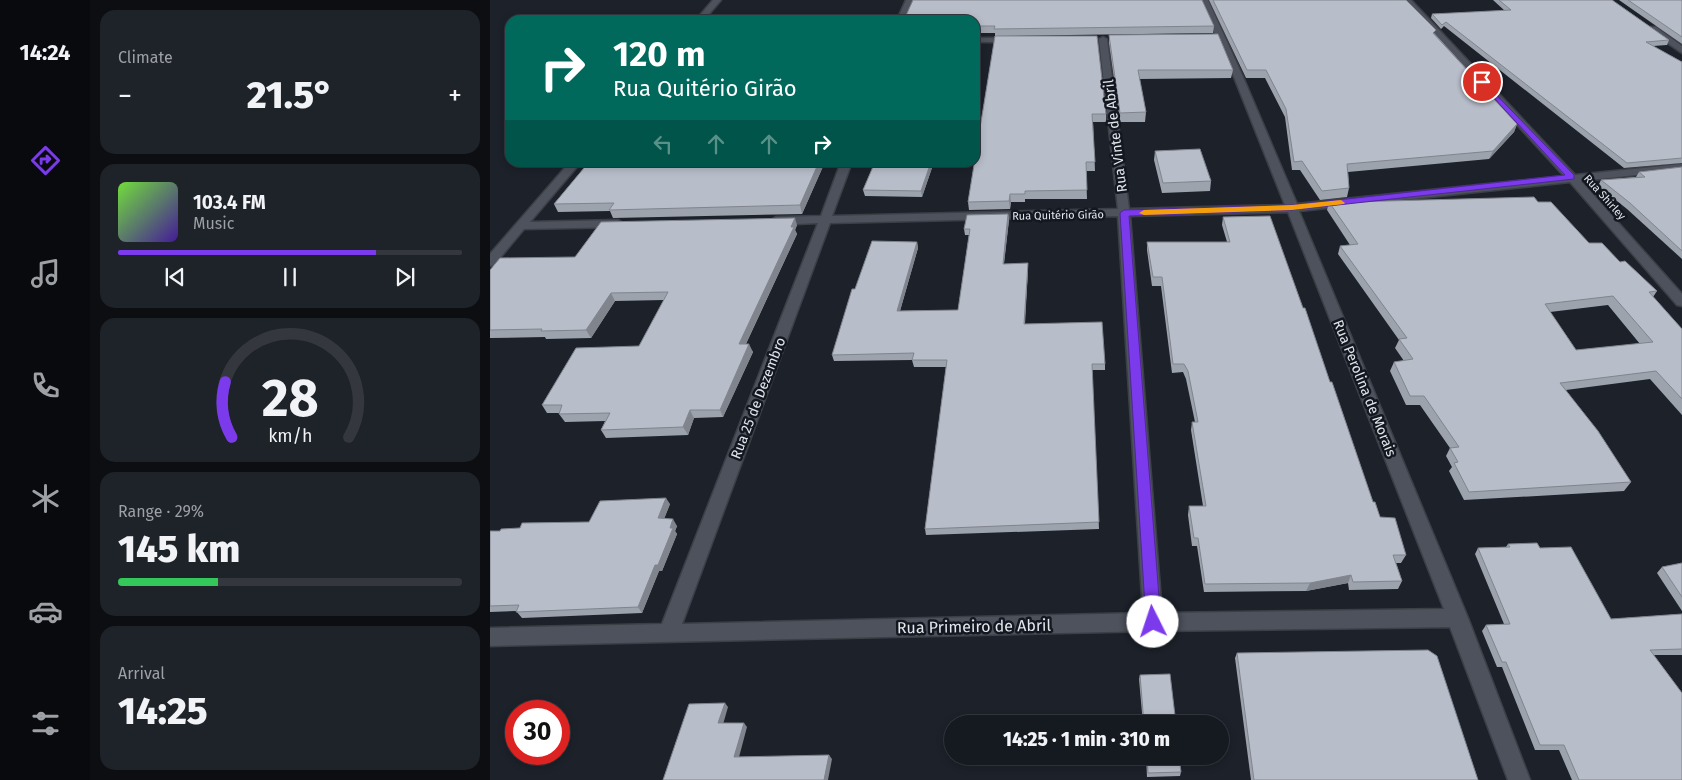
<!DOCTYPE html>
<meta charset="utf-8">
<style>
:root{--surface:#151920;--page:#1e2229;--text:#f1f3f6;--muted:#9da0a5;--line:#34383e;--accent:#7c3aed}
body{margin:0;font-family:"Fira Sans",sans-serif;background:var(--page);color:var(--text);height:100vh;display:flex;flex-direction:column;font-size:19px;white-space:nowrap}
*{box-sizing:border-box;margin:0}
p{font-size:16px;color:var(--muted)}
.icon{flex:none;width:28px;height:28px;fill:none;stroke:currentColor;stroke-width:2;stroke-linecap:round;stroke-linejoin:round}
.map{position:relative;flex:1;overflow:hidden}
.panel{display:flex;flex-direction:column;gap:10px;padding:10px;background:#0c0e12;width:400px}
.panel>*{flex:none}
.top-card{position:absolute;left:15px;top:15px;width:475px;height:152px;border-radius:15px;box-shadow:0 2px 8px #0003,0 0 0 1px var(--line);background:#00695c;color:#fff;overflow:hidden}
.speed{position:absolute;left:15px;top:700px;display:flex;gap:10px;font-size:25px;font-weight:700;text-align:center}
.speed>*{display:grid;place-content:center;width:65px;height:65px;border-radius:50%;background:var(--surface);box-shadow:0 2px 8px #0003,0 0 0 1px var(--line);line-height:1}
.speed .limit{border:8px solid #d22;background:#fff;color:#111}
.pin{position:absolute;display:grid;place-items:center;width:42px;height:42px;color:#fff;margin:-21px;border:2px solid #fff;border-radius:50%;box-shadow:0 1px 5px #0007}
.me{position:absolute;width:55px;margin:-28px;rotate:356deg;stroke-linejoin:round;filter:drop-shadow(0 0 4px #0008)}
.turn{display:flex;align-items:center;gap:18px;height:105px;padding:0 25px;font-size:22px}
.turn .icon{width:65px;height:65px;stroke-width:2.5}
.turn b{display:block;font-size:35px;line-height:42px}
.lanes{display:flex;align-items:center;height:48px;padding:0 25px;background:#0003;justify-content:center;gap:25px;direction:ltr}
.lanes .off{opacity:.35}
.big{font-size:38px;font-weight:800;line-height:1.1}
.panel .tile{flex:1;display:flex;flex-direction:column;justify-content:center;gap:8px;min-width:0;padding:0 18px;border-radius:15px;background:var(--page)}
.panel .dial{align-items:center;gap:0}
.dial svg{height:130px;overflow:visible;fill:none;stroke:var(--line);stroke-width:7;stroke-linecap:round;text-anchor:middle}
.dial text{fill:var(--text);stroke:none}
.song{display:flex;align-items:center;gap:15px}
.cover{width:60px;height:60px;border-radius:8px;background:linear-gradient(135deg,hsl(100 70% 55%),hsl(260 70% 35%))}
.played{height:5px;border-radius:2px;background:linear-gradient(90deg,var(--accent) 75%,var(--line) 75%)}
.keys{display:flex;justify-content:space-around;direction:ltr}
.heat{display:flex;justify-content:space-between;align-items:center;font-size:28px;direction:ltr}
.charge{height:8px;border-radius:4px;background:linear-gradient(90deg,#34c759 29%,var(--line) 0)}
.trip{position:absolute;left:454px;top:715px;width:285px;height:50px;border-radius:25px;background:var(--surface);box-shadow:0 2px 8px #0003,0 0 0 1px var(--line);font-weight:800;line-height:50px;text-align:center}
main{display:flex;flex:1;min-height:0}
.tab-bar{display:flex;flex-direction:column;width:90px;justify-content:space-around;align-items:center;background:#080a0d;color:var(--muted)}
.tab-bar .icon{width:35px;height:35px}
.tab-bar .on{color:var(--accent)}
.tab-bar b{font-size:22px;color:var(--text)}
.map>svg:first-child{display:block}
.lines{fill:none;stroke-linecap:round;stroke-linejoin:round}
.minor-casing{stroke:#3c3f46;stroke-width:3}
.minor{fill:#4d525d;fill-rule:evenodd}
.wall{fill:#9da3ad;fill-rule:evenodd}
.shaded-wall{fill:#80848d}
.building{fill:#b7bdc9;stroke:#80848d;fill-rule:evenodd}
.route{fill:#7c3aed;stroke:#51269a}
.slow{fill:#f59e0b}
.labels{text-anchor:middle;stroke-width:5;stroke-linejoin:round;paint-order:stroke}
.far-street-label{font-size:11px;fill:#e3e6ec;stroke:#131720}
.street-label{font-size:14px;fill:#e3e6ec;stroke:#131720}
.near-street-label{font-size:16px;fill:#e3e6ec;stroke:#131720}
</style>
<main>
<nav class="tab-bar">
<b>14:24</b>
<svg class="icon on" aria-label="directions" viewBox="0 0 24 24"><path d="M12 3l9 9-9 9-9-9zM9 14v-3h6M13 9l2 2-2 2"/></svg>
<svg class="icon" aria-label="music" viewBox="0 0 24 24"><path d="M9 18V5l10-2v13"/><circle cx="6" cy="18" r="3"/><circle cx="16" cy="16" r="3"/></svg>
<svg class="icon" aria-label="phone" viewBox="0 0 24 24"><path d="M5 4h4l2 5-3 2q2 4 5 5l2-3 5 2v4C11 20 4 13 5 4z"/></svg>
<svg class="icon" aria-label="climate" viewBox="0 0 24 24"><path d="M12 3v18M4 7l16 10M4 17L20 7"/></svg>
<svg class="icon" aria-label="car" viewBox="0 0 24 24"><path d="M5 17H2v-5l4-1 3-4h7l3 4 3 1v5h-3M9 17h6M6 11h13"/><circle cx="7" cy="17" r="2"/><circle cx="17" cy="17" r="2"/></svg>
<svg class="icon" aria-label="filters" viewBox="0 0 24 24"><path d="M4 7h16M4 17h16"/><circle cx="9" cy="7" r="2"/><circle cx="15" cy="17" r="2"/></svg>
</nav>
<section class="panel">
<div class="tile"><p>Climate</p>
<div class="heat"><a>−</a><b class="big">21.5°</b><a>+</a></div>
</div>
<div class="tile">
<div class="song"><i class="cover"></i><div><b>103.4 FM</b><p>Music</p></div></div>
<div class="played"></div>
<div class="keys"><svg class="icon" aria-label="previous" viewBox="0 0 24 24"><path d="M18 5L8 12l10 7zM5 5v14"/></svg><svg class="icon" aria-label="pause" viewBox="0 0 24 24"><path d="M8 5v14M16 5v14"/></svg><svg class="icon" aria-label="next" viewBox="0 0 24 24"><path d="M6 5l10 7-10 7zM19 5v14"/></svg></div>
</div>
<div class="tile dial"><svg viewBox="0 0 100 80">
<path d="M14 69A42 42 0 1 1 86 69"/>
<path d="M14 69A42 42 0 0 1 10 35" stroke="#7c3aed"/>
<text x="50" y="56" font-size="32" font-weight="700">28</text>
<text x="50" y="72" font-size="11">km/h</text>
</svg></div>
<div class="tile"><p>Range · 29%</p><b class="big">145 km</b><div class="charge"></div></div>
<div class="tile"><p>Arrival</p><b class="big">14:25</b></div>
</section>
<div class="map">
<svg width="1192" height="780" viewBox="0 0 1192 780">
<rect width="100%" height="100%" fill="#1c212a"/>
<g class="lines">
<defs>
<path id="minor" d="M223,0h8l-17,20h-8z
M416,0h8l-9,20h-8z
M710,0h8l35,77 54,127 267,-28 -161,-176h8l164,175 107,-11v6l-101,11 101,113v12l-5,-1 -107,-123 -271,29 169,407 62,162h-22l-58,-153 -297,4 -663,15v-18l172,-4 156,-401 -42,2 -6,-4 6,-4 45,-1 20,-54h11l-20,54 286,-7 -19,-170 4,-2 4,2 22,170 156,-4 -51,-128zM798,212l156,397 -282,4 -32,-397zM628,216l25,397 -461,11 148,-401z
M1160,27h6l26,19v7l-32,-22z
M485,38h40l4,2 -4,2h-40z
M80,162h11l-51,60 88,-2 6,4 -2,3 -98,2 -30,36 -4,1v-12z"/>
</defs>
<use href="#minor" class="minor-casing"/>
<use href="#minor" class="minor"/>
</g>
<path class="wall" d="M719,0h197l29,34 82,90 -3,8 -25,27 -141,13 1,16 -2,9 -27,3 -20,-30h-8l-7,-53 -20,-39h-19z
M1003,0h119l57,40 -2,5 -14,1 29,16v101l-58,5 -180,-142 -3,3 -10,-11 1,-4 73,-3z
M1129,0h63v44z
M485,20l239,6 -1,7 -218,3v-3h-20z
M619,35l124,35 -2,8 -92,1 7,33 -1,10h-25l-11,-79z
M505,36l111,78v8h-13l2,49h-9l1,28h-62v3h-14l-1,7 -41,1 -1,-8z
M665,151l56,30 -1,10 -48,2 -8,-33z
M99,162h236l-23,52 -189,4 -3,-7 -52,1 -4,-8z
M385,162h59l-12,35 -57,-1 -2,-6z
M1192,167v92l-55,-50 -29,-23 3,-6 35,-3 3,-5z
M839,202h209l51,41 31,19 37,29 -4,6 29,32v86l-32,-36 -84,11 65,92 -7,9 -160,9 -15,-29 3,-4 -6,-11 4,-8 -30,-43h-14l-16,-34 4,-9 10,-1 -9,-13 4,-8 -61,-86 2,-8 10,-1 -23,-35zM1118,305l32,39 -64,6 -26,-38z
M518,214l1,6 -5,44 24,6 -3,54 80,40v6h-13l7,159 -173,6 -1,-6 21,-162h-32l-2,-7 -78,1 -2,-6 23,-66 62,-47 1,6 -18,63 58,-1 11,-75h-4l-1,-6z
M733,217l107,165 43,120 7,15 26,38 -5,8h-5l6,18 -4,8 -49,1 -1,-7 -42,8 -102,1 -7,-46h-5l-4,-31 1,-9h14l-12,-76 1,-8h3l-9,-43 -3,-7 -11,1 -11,-87h-9l-5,-36v-8h80l-5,-17z
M307,225l-2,5 2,4 -51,110 7,8 -30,65 -29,1 -6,17 -82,3 -5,-8 4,-9 -40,1 -6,-8 1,-1h-13l-5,-8 97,-59 25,-46 -49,1 -24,37 -45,1 -1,-2 -55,1v-68z
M180,504l-6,15 13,7 -2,5 2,3 -15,37h-3l-17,42 -120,5 -6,-7 -26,1v-81h10l20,-3 69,-6z
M1018,544l32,4 71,71 71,-5v41h-29l29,125h-110l-13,-30h-24l-33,-83h-5l-15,-36 4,-6 18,-1 -29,-70 3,-6 28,-1z
M1192,563v48l-25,-38 5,-6z
M747,653l241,127h-227l-16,-122z
M650,675l36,49h-33l-4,-45z
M656,756h33l2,16 -1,4 -33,1z"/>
<path class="shaded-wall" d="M1027,124l-3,8 -25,27 4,-8z
M329,162h6l-23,52 -2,-9z
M441,162h3l-12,35 -1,-6z
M520,194l1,8 -1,7 -1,-8z
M518,214l1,6 -6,50v-6z
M305,218l2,7 -2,5 2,4 -55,118 -3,-8z
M427,242l1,6 -20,70 -1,-7z
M538,263v7l-4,61v-7z
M121,293l4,8 -24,37 -5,-8z
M259,344l4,8 -30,65 -3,-7z
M200,410l4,8 -6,17 -5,-8z
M176,498l4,6 -8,20 -4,-6z
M183,519l4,7 -2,5 2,3 -15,37h-3l-17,42 -4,-6z
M861,575l-3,8 -42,8 4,-8z
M235,703l3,4 -6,21 -4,-5z
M254,723l3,4 -9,34 -4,-4z
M339,755l3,4 -4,21h-4z"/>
<path class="building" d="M423,0h289l12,26 -220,3 1,-3h-20v-6h-71z
M723,0h193l30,30 -3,3 84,91 -24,27 -146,13 2,24 -27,3 -20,-30 -8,1 -8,-53 -20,-39h-19z
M1009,0h113l57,40 -23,2 36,20v96l-55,5 -181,-141 -4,3 -10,-11 79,-4z
M1138,0h54v37z
M728,34l15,36h-95l8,42 -26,1 -11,-78z
M505,36h102l9,78h-14l3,48h-9l1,28 -62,1v3h-15l-1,7 -41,1z
M710,149l11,32 -48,2 -8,-32z
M99,162h230l-19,43 -191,5 5,-7 -60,1z
M385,162h56l-10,29 -58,-1z
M1192,167v84l-52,-48 -29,-23 44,-3 -6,-5z
M1044,197l4,5h13l38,41h13l18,19 5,-1 32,30 -8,1 33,37v70l-26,-28 -96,12 38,48 33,51 -162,10 -15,-29 4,-1 -8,-14 9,-1 -35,-51h-14l-16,-34 19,-3 -14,-20 8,-1 -67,-92 18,-2 -29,-42 20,-3 1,3zM1123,296l40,46 -77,8 -31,-46z
M518,214l-5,50 25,-1 -4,61 78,-2 3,42h-13l7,158 -174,7 22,-169h-35l2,-7 -82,2 20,-66h3l17,-48 45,1 -20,69 61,-1 12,-81h-6l3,-14z
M780,216l33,92h2l25,74h2l41,120h2l5,15 15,1 11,37h-13l9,26 -49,1 -2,-7 -41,8 -105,1 -7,-46h-4l-5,-32h17l-14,-84h6l-10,-51 -4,-7h-11l-11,-87h-9l-6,-35h83l-7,-25z
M305,218l-4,9h3l-55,117h10l-29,66h-30l-7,17 -82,3 9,-17 -51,1 3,-9h-20l34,-57 63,-2 29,-54 -57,1 -25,37 -45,1 1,-2 -52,1v-60l10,-12 75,-1 26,-35z
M176,498l-8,20 15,1 -3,9h3l-15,37h-3l-17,42 -122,5 3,-7 -29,1v-75h10l1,-2 19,-1 2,-5 67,-1 11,-21z
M1047,543l3,5 31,-1 40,72 71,-5v35l-32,1 32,43v87h-103l-15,-35h-24l-34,-83h-4l-16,-37 24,-1 -32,-76 32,-1 -2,-3z
M1192,563v34l-20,-30z
M938,650l9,6 41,124h-224l-17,-127z
M680,674l6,50h-32l-4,-49z
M235,703l-7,20h26l-10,34 95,-2 -5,25h-161l26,-76z
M657,756h32l2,16 -33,1z"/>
<path class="route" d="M992,80l92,95v4l-282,31 -163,6 32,406 -2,4 -6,2 -5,-2 -2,-4 -26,-409 4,-3 168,-5 273,-30 -85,-92 -1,-1z"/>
<path class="slow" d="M851,200l4,3 -1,1 -52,6 -148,5 -5,-2 5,-3 148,-5z"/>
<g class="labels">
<g class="far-street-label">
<text transform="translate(1115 197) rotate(48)" y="4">Rua Shirley</text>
<text transform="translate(568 215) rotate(-1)" y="4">Rua Quitério Girão</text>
</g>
<g class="street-label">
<text transform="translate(625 136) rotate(-97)" y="5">Rua Vinte de Abril</text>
<text transform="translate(875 388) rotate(68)" y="5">Rua Perolina de Morais</text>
<text transform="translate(268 398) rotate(-69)" y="5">Rua 25 de Dezembro</text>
</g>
<g class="near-street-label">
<text transform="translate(484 626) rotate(-1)" y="6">Rua Primeiro de Abril</text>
</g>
</g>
</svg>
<div class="speed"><div class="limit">30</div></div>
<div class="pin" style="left:992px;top:82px;background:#d93025"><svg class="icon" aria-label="arrive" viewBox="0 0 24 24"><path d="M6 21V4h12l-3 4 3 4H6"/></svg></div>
<svg class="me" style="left:663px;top:622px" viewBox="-20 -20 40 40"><circle r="19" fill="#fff"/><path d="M0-13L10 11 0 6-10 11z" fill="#7c3aed"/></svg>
<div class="trip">14:25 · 1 min · 310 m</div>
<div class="top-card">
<div class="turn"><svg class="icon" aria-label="right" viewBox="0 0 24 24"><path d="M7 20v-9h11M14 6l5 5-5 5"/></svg><div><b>120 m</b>Rua Quitério Girão</div></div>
<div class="lanes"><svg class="icon off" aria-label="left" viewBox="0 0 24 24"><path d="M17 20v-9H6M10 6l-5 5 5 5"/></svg><svg class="icon off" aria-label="ahead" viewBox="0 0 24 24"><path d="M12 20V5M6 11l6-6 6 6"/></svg><svg class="icon off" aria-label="ahead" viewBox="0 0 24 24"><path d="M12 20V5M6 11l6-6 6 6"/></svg><svg class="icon" aria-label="right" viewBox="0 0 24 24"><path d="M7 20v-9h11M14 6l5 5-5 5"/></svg></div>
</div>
</div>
</main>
